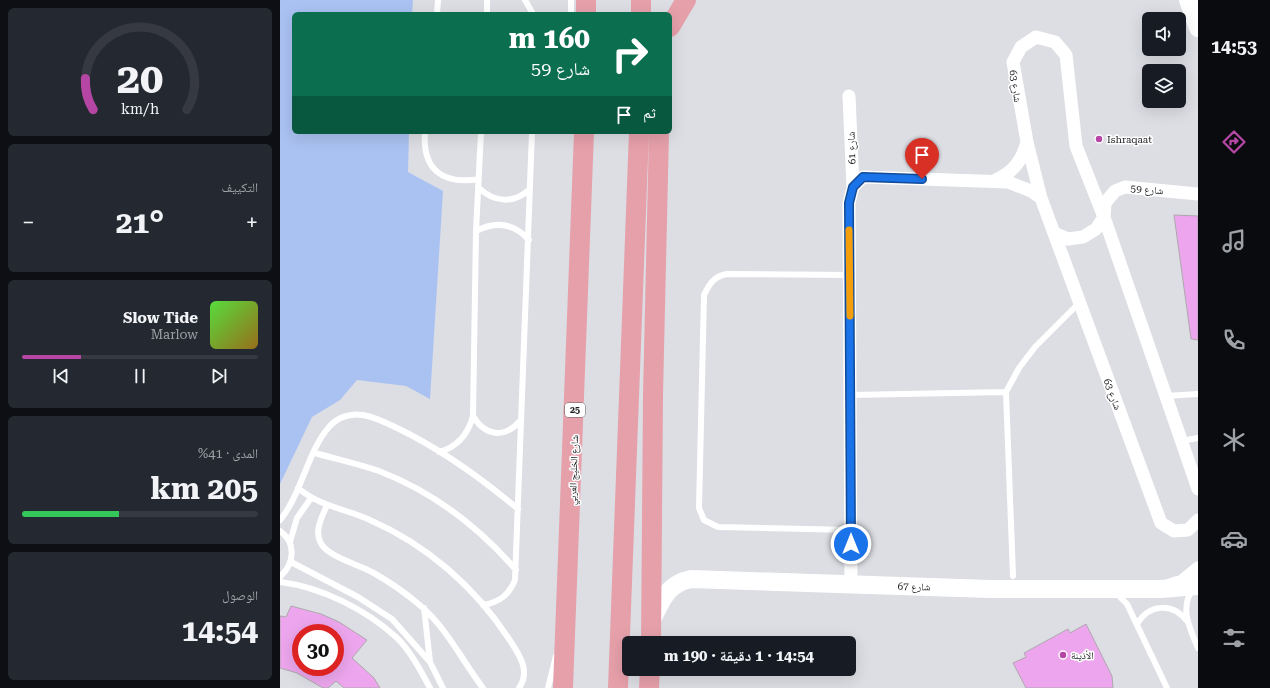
<!DOCTYPE html>
<html lang="ar">
<meta charset="utf-8">
<style>
:root{--surface:#171b24;--page:#242831;--text:#f1f3f6;--muted:#9ea1a6;--line:#363941;--accent:#b546a4}
body{margin:0;font-family:"Roboto Serif","Noto Naskh Arabic",serif;background:var(--page);color:var(--text);direction:rtl;height:100vh;display:flex;flex-direction:column;font-size:15px;white-space:nowrap}
*{box-sizing:border-box;margin:0}
p{font-size:13px;color:var(--muted)}
.icon{flex:none;width:22px;height:22px;fill:none;stroke:currentColor;stroke-width:2;stroke-linecap:round;stroke-linejoin:round}
.map{position:relative;flex:1;overflow:hidden;direction:ltr}
.drawer{display:flex;flex-direction:column;gap:8px;padding:8px;background:#0d0f14;width:280px}
.drawer>*{flex:none}
.top-card{position:absolute;left:12px;top:12px;width:380px;height:122px;border-radius:6px;box-shadow:0 4px 16px #0002;direction:rtl;background:#0b6e4f;color:#fff;overflow:hidden}
.fabs{position:absolute;left:862px;top:12px;display:grid;gap:8px}
.fabs a{display:grid;place-items:center;width:44px;height:44px;border-radius:6px;background:var(--surface);box-shadow:0 4px 16px #0002;font-size:20px}
.speed{position:absolute;left:12px;top:624px;display:flex;gap:8px;font-size:20px;font-weight:700;text-align:center}
.speed>*{display:grid;place-content:center;width:52px;height:52px;border-radius:50%;background:var(--surface);box-shadow:0 4px 16px #0002;line-height:1}
.speed .limit{border:6px solid #d22;background:#fff;color:#111}
.pin{position:absolute;display:grid;place-items:center;width:34px;height:34px;color:#fff;margin:-41px -17px;border-radius:50% 50% 50% 0;rotate:-45deg;box-shadow:0 0 4px #0007}
.pin .icon{rotate:45deg}
.me{position:absolute;width:44px;margin:-22px;rotate:0deg;stroke-linejoin:round;filter:drop-shadow(0 0 3px #0008)}
.turn{display:flex;align-items:center;gap:14px;height:84px;padding:0 16px;font-size:18px}
.turn .icon{width:52px;height:52px;stroke-width:2.5}
.turn b{display:block;font-size:28px;line-height:34px}
.then{display:flex;align-items:center;height:38px;padding:0 16px;background:#0003;gap:8px;font-size:15px}
.big{font-size:30px;font-weight:700;line-height:1.1}
.drawer .widget{flex:1;display:flex;flex-direction:column;justify-content:center;gap:6px;min-width:0;padding:0 14px;border-radius:6px;background:var(--page)}
.drawer .dial{align-items:center;gap:0}
.dial svg{height:104px;overflow:visible;fill:none;stroke:var(--line);stroke-width:7;stroke-linecap:round;text-anchor:middle}
.dial text{fill:var(--text);stroke:none}
.song{display:flex;align-items:center;gap:12px}
.cover{width:48px;height:48px;border-radius:6px;background:linear-gradient(135deg,hsl(110 70% 55%),hsl(40 70% 35%))}
.played{height:4px;border-radius:2px;background:linear-gradient(90deg,var(--accent) 25%,var(--line) 25%)}
.keys{display:flex;justify-content:space-around;direction:ltr}
.heat{display:flex;justify-content:space-between;align-items:center;font-size:22px;direction:ltr}
.charge{height:6px;border-radius:3px;background:linear-gradient(90deg,#34c759 41%,var(--line) 0)}
.trip{position:absolute;left:342px;top:636px;width:234px;height:40px;border-radius:6px;background:var(--surface);box-shadow:0 4px 16px #0002;font-weight:700;line-height:40px;text-align:center;direction:rtl}
main{display:flex;flex:1;min-height:0}
.menu{display:flex;flex-direction:column;width:72px;justify-content:space-around;align-items:center;background:#090b0e;color:var(--muted)}
.menu .icon{width:28px;height:28px}
.menu .selected{color:var(--accent)}
.menu b{font-size:18px;color:var(--text)}
.map>svg:first-child{display:block}
.green{fill:#aac2f2}
.building{fill:#eda6ed;stroke:#ada8ac;fill-rule:evenodd}
.lines{fill:none;stroke-linecap:round;stroke-linejoin:round}
.lane{stroke:#fff;stroke-width:6}
.street{stroke:#fff;stroke-width:13}
.secondary{stroke:#fff;stroke-width:18}
.primary{stroke:#e6a0aa;stroke-width:20}
.route-casing{stroke:#114b97;stroke-width:10}
.route{stroke:#1a73e8;stroke-width:7}
.slow{stroke:#f59e0b;stroke-width:7}
.poi-dot{fill:#b546a4;stroke:#fff;stroke-width:1.5}
.labels{text-anchor:middle;stroke-width:3;stroke-linejoin:round;paint-order:stroke}
.shield{fill:#fff;stroke:#5f5f61;stroke-width:1}
.shield-label{font-size:9px;font-weight:bold;fill:#1a1b1d}
.street-label{font-size:10px;fill:#1a1b1d;stroke:#fff}
.poi-label{font-size:10px;fill:#1a1b1d;stroke:#fff;text-anchor:start}
</style>
<main>
<nav class="menu">
<b>14:53</b>
<svg class="icon selected" aria-label="directions" viewBox="0 0 24 24"><path d="M12 3l9 9-9 9-9-9zM9 14v-3h6M13 9l2 2-2 2"/></svg>
<svg class="icon" aria-label="music" viewBox="0 0 24 24"><path d="M9 18V5l10-2v13"/><circle cx="6" cy="18" r="3"/><circle cx="16" cy="16" r="3"/></svg>
<svg class="icon" aria-label="phone" viewBox="0 0 24 24"><path d="M5 4h4l2 5-3 2q2 4 5 5l2-3 5 2v4C11 20 4 13 5 4z"/></svg>
<svg class="icon" aria-label="climate" viewBox="0 0 24 24"><path d="M12 3v18M4 7l16 10M4 17L20 7"/></svg>
<svg class="icon" aria-label="car" viewBox="0 0 24 24"><path d="M5 17H2v-5l4-1 3-4h7l3 4 3 1v5h-3M9 17h6M6 11h13"/><circle cx="7" cy="17" r="2"/><circle cx="17" cy="17" r="2"/></svg>
<svg class="icon" aria-label="filters" viewBox="0 0 24 24"><path d="M4 7h16M4 17h16"/><circle cx="9" cy="7" r="2"/><circle cx="15" cy="17" r="2"/></svg>
</nav>
<div class="map">
<svg width="918" height="688" viewBox="0 0 918 688">
<rect width="100%" height="100%" fill="#dcdee4"/>
<path class="green" d="M0,0h133l-1,14h-118v118h115l-1,40 35,19 -13,208 -24,-13 -49,-6 -17,20 -28,17 -32,67z"/>
<path class="building" d="M894,215l24,1v124l-7,-1z
M11,606l30,8 18,8 28,18 -15,18 22,20 6,10h-36l-8,-7 -8,7h-5l-26,-15 -17,-5v-52l6,1zM21,633h34v34h-34z
M806,624l26,52 1,12h-87l-13,-25 13,-6 -2,-4 44,-24 2,4z"/>
<g class="lines">
<path class="lane" d="M245,0l8,14
M291,0v14
M157,14l1,-14
M207,14v-14
M145,132c-3,38 18,53 54,47
M198,187c16,16 36,17 52,2
M196,231c20,-10 38,-8 53,9
M569,275l-122,-1c-14,3 -17,9 -23,21l-5,213 5,12 14,7 133,3
M571,395l155,-3
M886,396l32,-2
M193,416c12,20 31,23 47,5
M901,441l17,-3
M159,452c19,-5 29,-18 34,-36l3,-185 5,-99
M35,453c21,6 43,11 64,18 54,21 99,55 137,99
M18,488c21,18 48,21 72,32 57,25 105,67 139,119 10,15 22,32 10,49
M47,505c-5,12 -14,27 -5,40 8,12 37,20 50,27 18,10 35,22 50,35 26,23 41,55 61,81
M0,520c22,-26 28,-71 50,-94 8,-9 21,-13 33,-11 12,2 24,8 34,13 44,21 84,50 121,81
M0,531c17,12 14,33 0,46
M10,542l7,-24 14,-20
M11,562l67,35 34,22 38,43 13,26
M733,576l-7,-184 13,-24 16,-21 44,-44
M0,582c41,5 85,27 116,55 14,13 25,34 34,51
M913,589c-14,19 -3,40 5,59
M836,593l11,11 40,84
M203,605c17,-3 26,-10 32,-25l17,-448
M144,608l6,54
M857,624c12,-20 35,-22 50,-3
M268,688l8,-32"/>
<path class="street" d="M569,96l4,91 -4,16 2,381
M716,180c17,-8 26,-19 31,-38
M573,187l10,-10 145,5 23,9 10,7
M774,233l14,6 15,-2 13,-8 8,-12 1,-14 10,-12 10,-4 73,7
M918,489l-94,-272 -28,-71 -10,-91 -11,-13 -19,-5 -15,10 -8,15 14,80 14,56 120,325 13,8 14,-1 10,-10
M890,585l12,-4 16,-13"/>
<path class="secondary" d="M908,0l10,28
M372,620c10,-20 15,-36 39,-41l299,10h171l37,-3"/>
<path class="primary" d="M361,0v14
M306,14v-14
M390,27l16,-27
M371,643l2,-248 6,-263
M283,688l21,-556
M338,688l21,-556
M369,688l1,-19"/>
</g>
<g class="lines">
<defs>
<path id="route" d="M571,544l-2,-341 4,-16 10,-10 59,2"/>
</defs>
<use href="#route" class="route-casing"/>
<use href="#route" class="route"/>
<path class="slow" d="M569,230l1,86"/>
</g>
<g class="poi-dot">
<circle cx="819" cy="139" r="4"/>
<circle cx="783" cy="655" r="4"/>
</g>
<g class="labels">
<rect class="shield" x="285" y="403" width="20" height="14" rx="3"/>
<g class="shield-label">
<text x="295" y="413">25</text>
</g>
<g class="street-label">
<text transform="translate(736 86) rotate(81)" y="4">شارع 63</text>
<text transform="translate(571 148) rotate(-92)" y="4">شارع 61</text>
<text transform="translate(867 189) rotate(5)" y="4">شارع 59</text>
<text transform="translate(833 394) rotate(69)" y="4">شارع 63</text>
<text transform="translate(293 470) rotate(-88)" y="4">شارع الخليج العربي</text>
<text transform="translate(634 586) rotate(2)" y="4">شارع 67</text>
</g>
<g class="poi-label">
<text x="827" y="143">Ishraqaat</text>
<text x="791" y="659">الأذينة</text>
</g>
</g>
</svg>
<div class="fabs">
<a><svg class="icon" aria-label="sound" viewBox="0 0 24 24"><path d="M4 9h4l5-4v14l-5-4H4zM17 9q2 3 0 6"/></svg></a>
<a><svg class="icon" aria-label="layers" viewBox="0 0 24 24"><path d="M12 4l9 5-9 5-9-5zM3 14l9 5 9-5"/></svg></a>
</div>
<div class="speed"><div class="limit">30</div></div>
<div class="pin" style="left:642px;top:179px;background:#d93025"><svg class="icon" aria-label="arrive" viewBox="0 0 24 24"><path d="M6 21V4h12l-3 4 3 4H6"/></svg></div>
<svg class="me" style="left:571px;top:544px" viewBox="-20 -20 40 40"><circle r="17" fill="#1a73e8" stroke="#fff" stroke-width="3"/><path d="M0-11L8 9 0 5-8 9z" fill="#fff"/></svg>
<div class="trip">14:54 · 1 دقيقة · 190 m</div>
<div class="top-card">
<div class="turn"><svg class="icon" aria-label="right" viewBox="0 0 24 24"><path d="M7 20v-9h11M14 6l5 5-5 5"/></svg><div><b>160 m</b>شارع 59</div></div>
<div class="then">ثم<svg class="icon" aria-label="arrive" viewBox="0 0 24 24"><path d="M6 21V4h12l-3 4 3 4H6"/></svg></div>
</div>
</div>
<section class="drawer">
<div class="widget dial"><svg viewBox="0 0 100 80">
<path d="M14 69A42 42 0 1 1 86 69"/>
<path d="M14 69A42 42 0 0 1 8 45" stroke="#b546a4"/>
<text x="50" y="56" font-size="32" font-weight="700">20</text>
<text x="50" y="72" font-size="11">km/h</text>
</svg></div>
<div class="widget"><p>التكييف</p>
<div class="heat"><a>−</a><b class="big">21°</b><a>+</a></div>
</div>
<div class="widget">
<div class="song"><i class="cover"></i><div><b>Slow Tide</b><p>Marlow</p></div></div>
<div class="played"></div>
<div class="keys"><svg class="icon" aria-label="previous" viewBox="0 0 24 24"><path d="M18 5L8 12l10 7zM5 5v14"/></svg><svg class="icon" aria-label="pause" viewBox="0 0 24 24"><path d="M8 5v14M16 5v14"/></svg><svg class="icon" aria-label="next" viewBox="0 0 24 24"><path d="M6 5l10 7-10 7zM19 5v14"/></svg></div>
</div>
<div class="widget"><p>المدى · 41%</p><b class="big">205 km</b><div class="charge"></div></div>
<div class="widget"><p>الوصول</p><b class="big">14:54</b></div>
</section>
</main>
